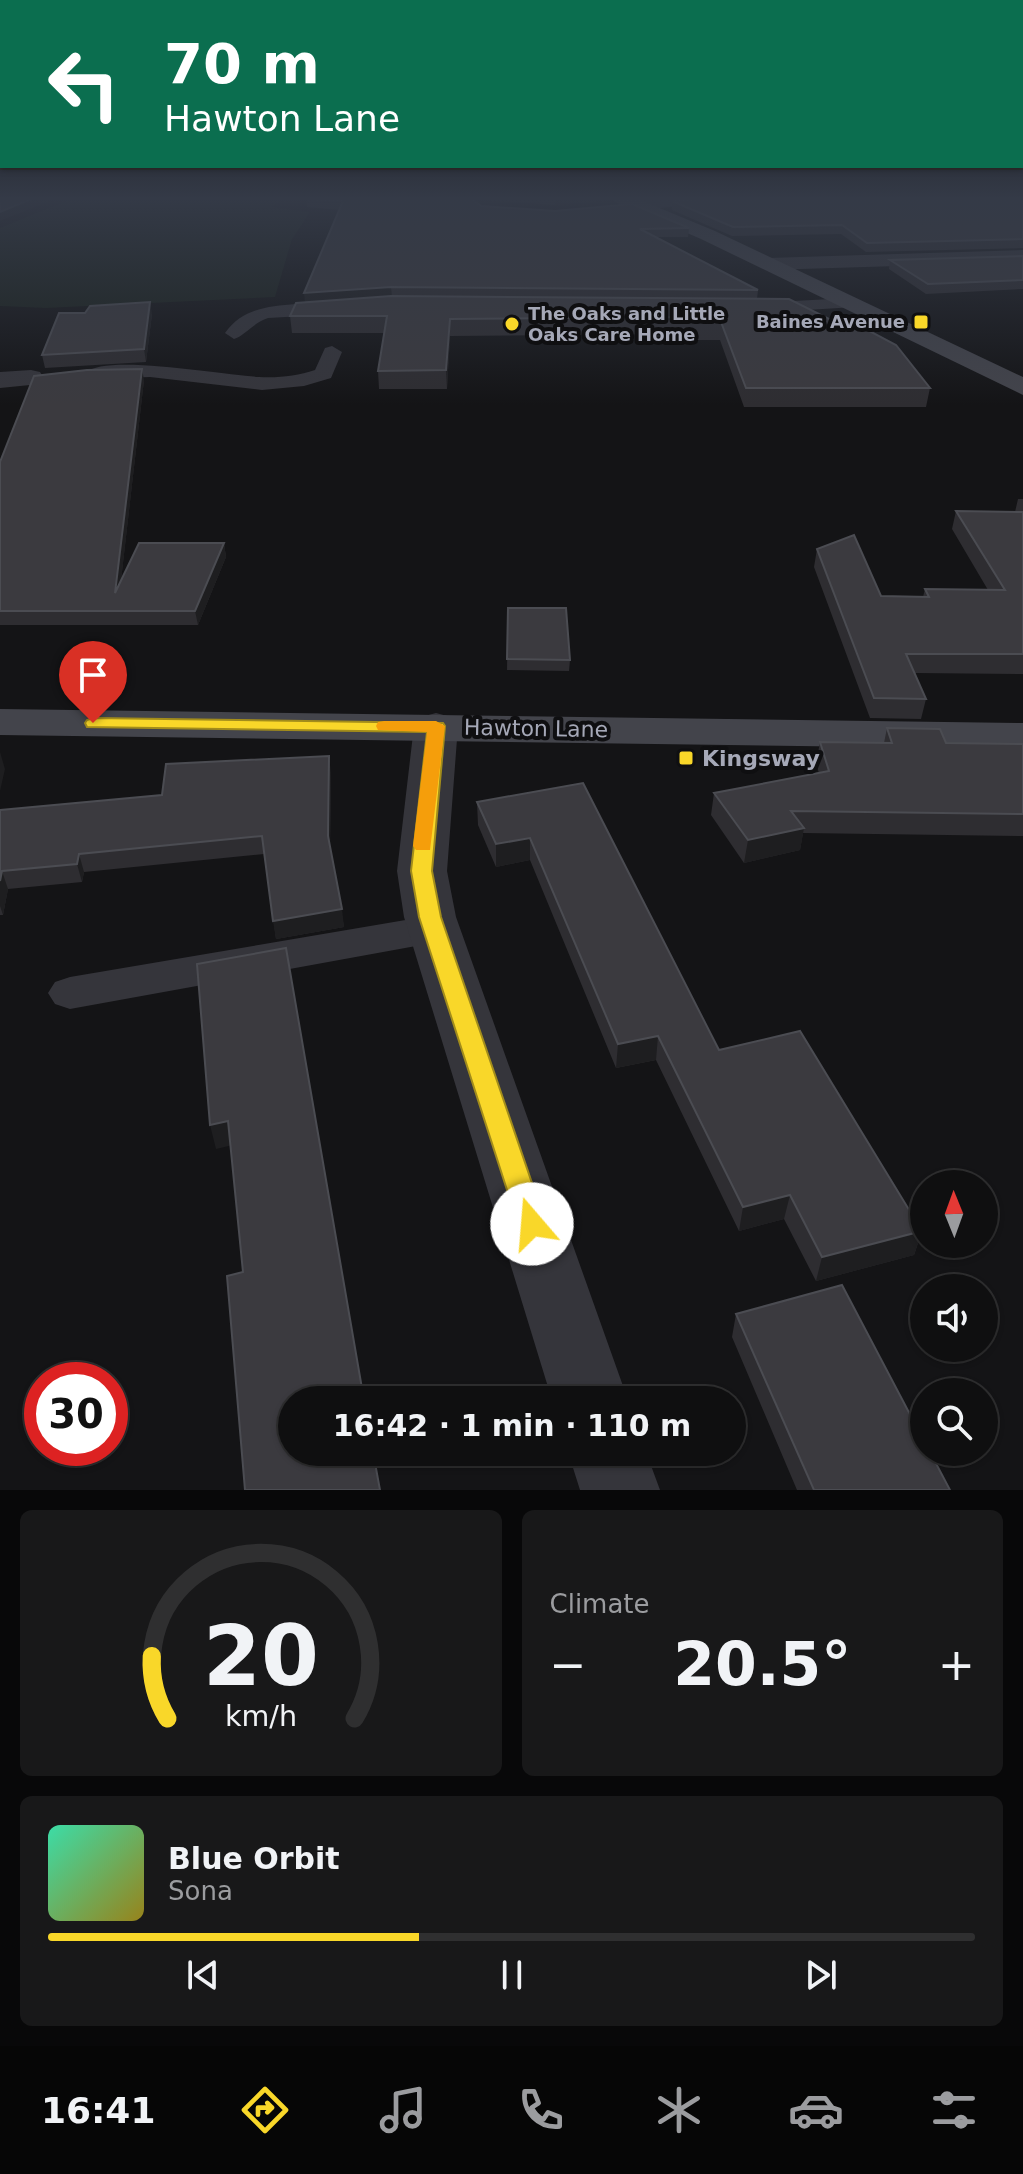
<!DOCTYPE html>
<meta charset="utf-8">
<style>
:root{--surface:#0f0f10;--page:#181819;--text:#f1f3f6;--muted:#9b9c9f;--line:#2f2f30;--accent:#f9d729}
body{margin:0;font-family:"DejaVu Sans",sans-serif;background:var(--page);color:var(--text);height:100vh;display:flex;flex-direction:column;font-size:30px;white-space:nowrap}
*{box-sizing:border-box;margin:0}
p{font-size:26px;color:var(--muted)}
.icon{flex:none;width:44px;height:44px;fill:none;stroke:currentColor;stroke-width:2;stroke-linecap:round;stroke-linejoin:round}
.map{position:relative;height:1490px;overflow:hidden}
.panel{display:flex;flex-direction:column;gap:20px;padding:20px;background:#080809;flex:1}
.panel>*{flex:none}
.top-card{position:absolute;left:0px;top:0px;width:1024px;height:168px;box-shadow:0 2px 6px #0004,0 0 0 2px var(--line);background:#0b6e4f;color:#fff;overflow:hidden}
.needle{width:52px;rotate:359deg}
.buttons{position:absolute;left:910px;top:1170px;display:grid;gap:16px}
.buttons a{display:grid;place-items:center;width:88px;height:88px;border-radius:50%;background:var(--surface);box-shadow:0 2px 6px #0004,0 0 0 2px var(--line);font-size:40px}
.speed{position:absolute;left:24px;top:1362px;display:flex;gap:16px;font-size:40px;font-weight:700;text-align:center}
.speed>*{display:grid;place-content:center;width:104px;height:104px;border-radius:50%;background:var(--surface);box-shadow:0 2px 6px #0004,0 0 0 2px var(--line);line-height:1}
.speed .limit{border:12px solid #d22;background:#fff;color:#111}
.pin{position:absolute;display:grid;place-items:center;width:68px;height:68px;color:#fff;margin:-82px -34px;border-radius:50% 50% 50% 0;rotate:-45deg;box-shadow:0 0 8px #0007}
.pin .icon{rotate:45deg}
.me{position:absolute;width:88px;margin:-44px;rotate:342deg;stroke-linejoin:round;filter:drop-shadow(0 0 6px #0008)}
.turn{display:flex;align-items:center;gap:28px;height:168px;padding:0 32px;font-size:36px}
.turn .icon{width:104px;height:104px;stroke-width:2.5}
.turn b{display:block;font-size:56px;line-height:68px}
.big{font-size:60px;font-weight:700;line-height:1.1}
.panel .card{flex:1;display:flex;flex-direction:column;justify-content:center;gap:12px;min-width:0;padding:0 28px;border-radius:12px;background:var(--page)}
.panel .dial{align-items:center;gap:0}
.dial svg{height:208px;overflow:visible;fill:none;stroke:var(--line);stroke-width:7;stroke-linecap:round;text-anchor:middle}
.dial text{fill:var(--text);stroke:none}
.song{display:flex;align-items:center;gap:24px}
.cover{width:96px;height:96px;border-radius:12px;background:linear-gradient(135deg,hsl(160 70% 55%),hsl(50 70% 35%))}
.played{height:8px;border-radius:4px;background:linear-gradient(90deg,var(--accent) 40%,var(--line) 40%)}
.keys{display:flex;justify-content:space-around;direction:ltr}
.heat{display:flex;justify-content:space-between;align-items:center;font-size:44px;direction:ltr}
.panel .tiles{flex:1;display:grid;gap:20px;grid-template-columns:1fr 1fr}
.card:last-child{grid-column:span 2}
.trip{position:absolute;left:278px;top:1386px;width:468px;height:80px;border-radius:40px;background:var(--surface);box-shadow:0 2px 6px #0004,0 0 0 2px var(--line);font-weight:700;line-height:80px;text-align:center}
.dock{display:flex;height:128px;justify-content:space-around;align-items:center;background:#060606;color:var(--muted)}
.dock .icon{width:56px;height:56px}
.dock .on{color:var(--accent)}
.dock b{font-size:36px;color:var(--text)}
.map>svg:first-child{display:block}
.green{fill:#1a211c}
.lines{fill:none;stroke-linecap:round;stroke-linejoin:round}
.lane{fill:#35353b;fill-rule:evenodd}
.street{fill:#35353b;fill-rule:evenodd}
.secondary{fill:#43444b;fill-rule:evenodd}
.wall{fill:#2e2d31}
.shaded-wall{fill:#1e1e20}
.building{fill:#3b3a3f;stroke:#4b4c52;stroke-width:2}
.route{fill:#f9d729;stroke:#a28c1b;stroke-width:2}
.slow{fill:#f59e0b}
.poi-dot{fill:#f9d729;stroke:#0f0f11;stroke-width:3}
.labels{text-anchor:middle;stroke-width:8;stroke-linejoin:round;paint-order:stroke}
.far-poi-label{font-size:18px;font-weight:bold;fill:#a5a8b7;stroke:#0f0f11;text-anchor:start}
.street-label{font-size:22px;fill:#a5a8b7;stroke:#0f0f11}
.poi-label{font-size:22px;font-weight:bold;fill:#a5a8b7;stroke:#0f0f11;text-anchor:start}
</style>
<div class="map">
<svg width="1023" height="1490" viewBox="0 0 1023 1490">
<rect width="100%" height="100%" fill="#141416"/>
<path class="green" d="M76,197h212l-17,10 39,5 -18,27 -17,58 -229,11 -46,-2v-78z"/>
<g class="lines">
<path class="lane" d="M849,298l9,5 -3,4 -97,6 -9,-5 9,-5z
M296,304h41l9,5 -9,5 -69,4c-15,5 -24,18 -34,21l-9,-6c17,-24 43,-27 71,-29z
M332,346l10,6 -11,26 -27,8 -42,4 -112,-13 -54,2 -10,-6c18,-20 142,3 173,4 20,1 38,-1 56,-7l10,-22z
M435,915l14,5 6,10 -6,10 -379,69 -15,-5 -7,-11 7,-11 15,-5z"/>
<path class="street" d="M670,197h58l-9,5 -80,8 -9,-5 9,-5z
M1023,250v12l-255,8 -10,-6 10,-6z
M31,370l9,2 4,6 -4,6 -40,4v-16z
M436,713l15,4 7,9 -11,145 9,46 172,483h-76l-148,-483 -7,-46 17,-145 7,-9z
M568,1452h78l14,38h-80z"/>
<path class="secondary" d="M611,197h22l82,34 308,146v18l-322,-156 -88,-38z
M0,709l1023,14v26l-1023,-14z"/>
</g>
<path class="wall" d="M310,197h300l-1,3 -54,5 -74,-5 -4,3 4,3 208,22 -1,9h-32l102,53 -1,9 173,89 -4,19h-182l-24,-67h-36l-2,-6 -232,2 -3,53h-68l-1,-18 6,-38h-92l-2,-17 15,-14 35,-92 -33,-3 -1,-8z
M1023,197v51l-157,4 -25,-18 -109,2 -60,-26v-9z
M1023,256v33l-97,5 -37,-25 1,-9z
M152,314l-6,48 -101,6 -3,-13z
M144,380l-23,200 103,-37 2,14 -28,68h-198v-163z
M1018,499h5v175l-108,-1 11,26 -5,20 -51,-1 -56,-151 3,-18 64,47 42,1 2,-8 63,1 -36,-61 4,-18 59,1z
M508,608l62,52 -1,11 -62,-1z
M887,728l59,15 77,1v92l-220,-3 -3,17 -56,13 -33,-48 3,-22 105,-20 -3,-9 4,-22 64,1z
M331,773l-1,73 14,81 -68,12 -12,-85 -180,18 -2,10 -74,7 -5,26h-3v-105l162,-15z
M583,783l136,267 203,181 -8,24 -98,26 -32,-62 -45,12 -83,-171 -40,8 -86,-208 -34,7 -18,-42 -1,-23z
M736,1314l214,176h-153l-65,-153z"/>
<path class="shaded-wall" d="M36,197h23l-59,24v-9z
M473,197h8v3l-10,6v-8z
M555,197h55l-1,3 -54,5z
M391,287l1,10 -87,6 -1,-10z
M150,302l2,12 -6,48 -2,-13z
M450,319v17l-3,53 -1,-19z
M142,369l2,11 -26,227 -3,-14z
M224,543l2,14 -28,68 -3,-14z
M0,752l5,17 -5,22z
M329,756l2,17 -1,80 -2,-17z
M804,828l-4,22 -56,13 4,-23z
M530,838v22l-34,7v-23z
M79,854l5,18 -2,10 -5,-18z
M2,871l6,18 -5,26 -3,-9v-25z
M342,909l2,18 -68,12 -3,-18z
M658,1036l-2,24 -40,8 2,-24z
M228,1121l5,24 -17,4 -6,-24z
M790,1195l-6,24 -45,12 4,-24z
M922,1231l-8,24 -98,26 6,-24z"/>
<path class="building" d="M0,197h36l-36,15z
M310,197h163l-2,1 10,8 74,5 77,-7 57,24 -49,1 118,61 -367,-3 -87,6 39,-92 -37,-2z
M720,197h303v42l-156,4 -25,-18 -109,2 -61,-26z
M1023,256v24l-95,4 -38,-24z
M391,296l398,3 42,21 14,-2 51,27 34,43h-184l-25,-66h-35l-2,-5 -234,2 -4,51 -68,1 9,-55h-97l6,-13z
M150,302l-6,47 -102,6 17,-42h26l5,-7z
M142,369l-27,224 24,-50h85l-29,68h-195v-149l34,-86 53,-6z
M956,511l67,1v142h-117l20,45 -52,-1 -57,-149 37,-14 27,61 48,1 -4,-8 80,1z
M508,608h58l4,52 -63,-1z
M887,728l53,1 6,14 77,1v70l-232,-3 13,17 -56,12 -34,-47 115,-22 -9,-29 72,1z
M329,756l-1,80 14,73 -69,12 -11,-85 -183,18 -2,10 -75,7 -2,10v-71l162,-15 4,-31z
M583,783l136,267 81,-19 122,200 -100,26 -32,-62 -47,12 -85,-171 -40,8 -88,-206 -34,6 -19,-42z
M286,948l78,452h-72v52h81l7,38h-135l-18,-214 16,-4 -15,-151 -18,4 -13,-161z
M842,1285l82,156v11h6l20,38h-136l-78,-176z"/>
<linearGradient id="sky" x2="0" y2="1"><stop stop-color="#0b0b0c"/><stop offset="0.49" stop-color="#343a47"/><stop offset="1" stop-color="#343a47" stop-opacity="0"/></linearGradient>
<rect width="1023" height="405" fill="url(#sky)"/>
<path class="route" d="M93,718l350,5 2,3 -13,145 9,46 105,307 -4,9 -10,3 -10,-3 -4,-9 -99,-307 -8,-46 16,-139 -340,-5 -2,-4 2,-3z"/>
<path class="slow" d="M384,721h52l9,5 -15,124h-14l-3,-4 14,-114 -49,-2 -2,-4 2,-4z"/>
<g class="poi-dot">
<rect x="913" y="314" width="16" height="16" rx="4"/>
<circle cx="512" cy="324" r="8"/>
<rect x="678" y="750" width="16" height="16" rx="4"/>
</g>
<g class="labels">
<g class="far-poi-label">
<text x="528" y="320">The Oaks and Little<tspan x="528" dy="21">Oaks Care Home</tspan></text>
<text x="905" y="328" text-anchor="end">Baines Avenue</text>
</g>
<g class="street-label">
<text transform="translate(536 728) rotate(1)" y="8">Hawton Lane</text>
</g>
<g class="poi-label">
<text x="702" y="766">Kingsway</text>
</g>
</g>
</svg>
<div class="buttons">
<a><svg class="needle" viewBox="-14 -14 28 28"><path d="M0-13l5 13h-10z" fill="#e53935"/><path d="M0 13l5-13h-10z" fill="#9b9c9f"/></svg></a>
<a><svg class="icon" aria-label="sound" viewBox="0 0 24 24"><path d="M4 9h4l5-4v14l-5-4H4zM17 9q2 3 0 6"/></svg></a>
<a><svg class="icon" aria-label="search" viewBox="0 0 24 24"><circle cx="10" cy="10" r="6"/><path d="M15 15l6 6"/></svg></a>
</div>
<div class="speed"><div class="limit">30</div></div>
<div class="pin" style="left:93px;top:723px;background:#d93025"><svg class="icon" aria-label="arrive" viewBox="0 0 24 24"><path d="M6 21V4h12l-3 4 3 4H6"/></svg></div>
<svg class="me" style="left:532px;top:1224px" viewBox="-20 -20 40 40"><circle r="19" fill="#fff"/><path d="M0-13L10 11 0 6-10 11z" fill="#f9d729"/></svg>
<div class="trip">16:42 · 1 min · 110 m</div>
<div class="top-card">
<div class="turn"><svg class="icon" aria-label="left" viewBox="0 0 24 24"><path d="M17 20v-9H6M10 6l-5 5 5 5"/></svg><div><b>70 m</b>Hawton Lane</div></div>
</div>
</div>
<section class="panel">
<div class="tiles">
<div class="card dial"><svg viewBox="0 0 100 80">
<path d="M14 69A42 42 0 1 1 86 69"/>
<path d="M14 69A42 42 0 0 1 8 45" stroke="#f9d729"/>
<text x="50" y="56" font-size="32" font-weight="700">20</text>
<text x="50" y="72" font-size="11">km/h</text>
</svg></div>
<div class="card"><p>Climate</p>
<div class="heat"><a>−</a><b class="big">20.5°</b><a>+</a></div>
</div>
<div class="card">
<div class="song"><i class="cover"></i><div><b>Blue Orbit</b><p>Sona</p></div></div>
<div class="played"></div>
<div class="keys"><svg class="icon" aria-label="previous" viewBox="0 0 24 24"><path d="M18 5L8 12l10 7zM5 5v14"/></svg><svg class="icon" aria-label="pause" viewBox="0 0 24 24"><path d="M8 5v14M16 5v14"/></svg><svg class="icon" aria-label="next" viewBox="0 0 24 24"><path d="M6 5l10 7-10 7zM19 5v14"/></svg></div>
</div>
</div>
</section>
<nav class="dock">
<b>16:41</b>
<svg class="icon on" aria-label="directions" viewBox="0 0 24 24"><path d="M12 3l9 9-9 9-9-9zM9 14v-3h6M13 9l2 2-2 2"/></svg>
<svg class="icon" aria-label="music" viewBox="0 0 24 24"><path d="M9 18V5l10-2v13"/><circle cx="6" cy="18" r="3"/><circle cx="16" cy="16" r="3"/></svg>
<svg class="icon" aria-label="phone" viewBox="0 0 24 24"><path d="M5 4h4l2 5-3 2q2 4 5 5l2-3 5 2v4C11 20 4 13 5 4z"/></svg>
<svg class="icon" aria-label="climate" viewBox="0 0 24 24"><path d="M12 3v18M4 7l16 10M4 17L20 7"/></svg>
<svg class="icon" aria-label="car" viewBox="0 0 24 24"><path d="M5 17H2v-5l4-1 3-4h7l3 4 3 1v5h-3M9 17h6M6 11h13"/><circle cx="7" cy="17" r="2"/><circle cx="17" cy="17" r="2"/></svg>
<svg class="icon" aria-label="filters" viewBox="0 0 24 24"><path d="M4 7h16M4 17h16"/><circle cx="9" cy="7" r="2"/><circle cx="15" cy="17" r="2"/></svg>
</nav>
